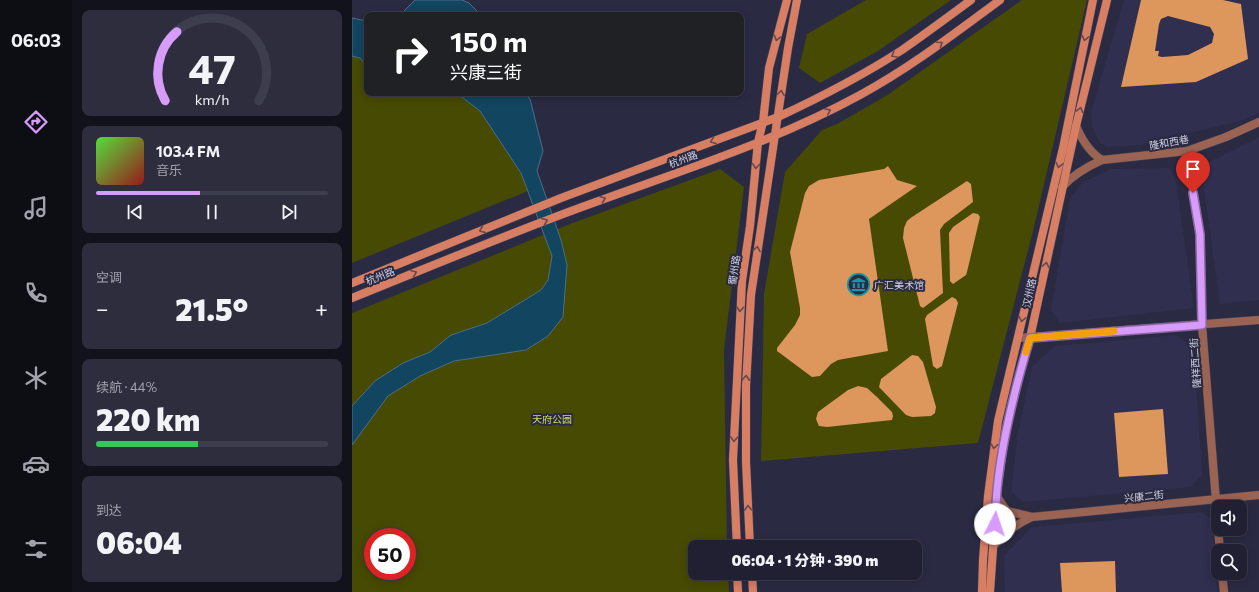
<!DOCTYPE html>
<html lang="zh">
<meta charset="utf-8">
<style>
:root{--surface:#202032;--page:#2d2d3e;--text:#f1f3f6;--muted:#a2a3ac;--line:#3d3e4d;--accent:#d79bf9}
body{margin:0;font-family:Commissioner,"Noto Sans SC",sans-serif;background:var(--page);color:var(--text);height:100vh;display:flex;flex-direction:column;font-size:15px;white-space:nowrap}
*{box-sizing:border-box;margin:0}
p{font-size:13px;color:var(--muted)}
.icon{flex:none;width:22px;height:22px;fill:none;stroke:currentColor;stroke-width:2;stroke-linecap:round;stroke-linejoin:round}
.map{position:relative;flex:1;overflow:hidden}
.details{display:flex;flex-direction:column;gap:10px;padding:10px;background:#12121c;width:280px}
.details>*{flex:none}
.hud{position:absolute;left:12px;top:12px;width:380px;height:84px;border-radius:8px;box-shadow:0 2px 10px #0003,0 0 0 1px var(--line);background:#202124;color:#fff;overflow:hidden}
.buttons{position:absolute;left:859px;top:500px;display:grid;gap:8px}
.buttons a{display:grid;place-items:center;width:36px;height:36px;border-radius:8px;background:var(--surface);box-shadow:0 2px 10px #0003,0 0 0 1px var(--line);font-size:20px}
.speed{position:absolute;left:12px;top:528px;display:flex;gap:8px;font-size:20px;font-weight:700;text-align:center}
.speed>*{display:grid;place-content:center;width:52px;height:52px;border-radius:50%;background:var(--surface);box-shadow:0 2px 10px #0003,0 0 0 1px var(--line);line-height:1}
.speed .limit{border:6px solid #d22;background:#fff;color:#111}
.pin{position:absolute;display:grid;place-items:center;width:34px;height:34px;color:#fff;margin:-41px -17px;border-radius:50% 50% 50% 0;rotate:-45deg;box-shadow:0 0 4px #0007}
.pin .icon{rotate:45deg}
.me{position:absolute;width:44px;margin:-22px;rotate:4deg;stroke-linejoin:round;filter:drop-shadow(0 0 3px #0008)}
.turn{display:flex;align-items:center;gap:14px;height:84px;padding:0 20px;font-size:18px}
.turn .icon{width:52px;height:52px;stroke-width:2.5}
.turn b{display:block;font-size:28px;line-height:34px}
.big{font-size:30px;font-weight:800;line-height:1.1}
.details .widget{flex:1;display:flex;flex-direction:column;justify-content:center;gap:6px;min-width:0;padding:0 14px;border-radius:8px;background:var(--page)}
.details .dial{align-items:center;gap:0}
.dial svg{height:104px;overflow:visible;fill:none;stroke:var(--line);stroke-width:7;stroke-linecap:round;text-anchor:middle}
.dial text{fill:var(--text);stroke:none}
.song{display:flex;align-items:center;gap:12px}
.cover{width:48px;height:48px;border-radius:6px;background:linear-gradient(135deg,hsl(110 70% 55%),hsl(0 70% 35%))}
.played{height:4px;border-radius:2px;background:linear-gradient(90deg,var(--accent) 45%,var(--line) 45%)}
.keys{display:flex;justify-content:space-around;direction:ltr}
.heat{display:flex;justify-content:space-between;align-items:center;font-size:22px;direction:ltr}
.charge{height:6px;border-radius:3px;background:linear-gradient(90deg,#34c759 44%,var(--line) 0)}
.trip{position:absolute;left:336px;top:540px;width:234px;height:40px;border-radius:8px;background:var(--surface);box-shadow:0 2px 10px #0003,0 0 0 1px var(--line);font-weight:800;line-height:40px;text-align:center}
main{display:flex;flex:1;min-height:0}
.tab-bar{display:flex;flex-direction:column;width:72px;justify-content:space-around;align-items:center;background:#0d0d14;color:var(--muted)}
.tab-bar .icon{width:28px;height:28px}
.tab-bar .active{color:var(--accent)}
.tab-bar b{font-size:18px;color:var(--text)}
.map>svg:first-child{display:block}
.built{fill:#302f4f}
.green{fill:#474a02;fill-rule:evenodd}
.water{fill:#12455f;stroke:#4b6f87}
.building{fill:#dd965c;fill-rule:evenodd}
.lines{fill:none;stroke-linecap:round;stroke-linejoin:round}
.street-casing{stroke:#45455d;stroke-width:9}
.secondary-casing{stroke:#45455d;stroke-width:9}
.street{stroke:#9b6351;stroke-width:8}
.secondary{stroke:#d87f63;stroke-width:8}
.oneway{stroke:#67484e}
.route-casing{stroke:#8c65a2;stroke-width:10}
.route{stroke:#d79bf9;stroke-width:7}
.slow{stroke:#f59e0b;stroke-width:7}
.labels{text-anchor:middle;stroke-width:4;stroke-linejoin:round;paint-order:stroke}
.street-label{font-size:10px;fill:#d1d2e3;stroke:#2a2a43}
.poi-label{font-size:10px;fill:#d1d2e3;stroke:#2a2a43;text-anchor:start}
.park-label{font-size:10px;fill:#d2db63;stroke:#2a2a43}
</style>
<main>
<nav class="tab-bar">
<b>06:03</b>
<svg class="icon active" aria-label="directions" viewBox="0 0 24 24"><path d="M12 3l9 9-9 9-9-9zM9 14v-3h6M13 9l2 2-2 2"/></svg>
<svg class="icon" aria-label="music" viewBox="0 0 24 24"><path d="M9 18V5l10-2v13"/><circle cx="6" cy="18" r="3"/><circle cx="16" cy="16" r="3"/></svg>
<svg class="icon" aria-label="phone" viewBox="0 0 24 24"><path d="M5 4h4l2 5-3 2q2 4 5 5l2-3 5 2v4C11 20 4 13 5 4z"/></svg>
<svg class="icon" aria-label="climate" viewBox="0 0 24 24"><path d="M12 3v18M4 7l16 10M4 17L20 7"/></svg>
<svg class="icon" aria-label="car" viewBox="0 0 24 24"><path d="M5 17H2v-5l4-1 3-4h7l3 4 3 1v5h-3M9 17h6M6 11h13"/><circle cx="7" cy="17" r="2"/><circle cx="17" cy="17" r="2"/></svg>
<svg class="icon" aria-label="filters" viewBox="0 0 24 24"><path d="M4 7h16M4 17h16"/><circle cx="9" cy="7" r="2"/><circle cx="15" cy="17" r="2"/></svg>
</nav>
<section class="details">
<div class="widget dial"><svg viewBox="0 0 100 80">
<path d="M14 69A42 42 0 1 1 86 69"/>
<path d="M14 69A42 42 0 0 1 23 16" stroke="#d79bf9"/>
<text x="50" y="56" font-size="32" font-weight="700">47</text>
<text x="50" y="72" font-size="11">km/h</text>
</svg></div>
<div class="widget">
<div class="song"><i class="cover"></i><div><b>103.4 FM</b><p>音乐</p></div></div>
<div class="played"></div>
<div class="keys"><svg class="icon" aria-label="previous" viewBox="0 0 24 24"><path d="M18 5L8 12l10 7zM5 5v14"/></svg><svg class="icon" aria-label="pause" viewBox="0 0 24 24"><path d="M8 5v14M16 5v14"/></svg><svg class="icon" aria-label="next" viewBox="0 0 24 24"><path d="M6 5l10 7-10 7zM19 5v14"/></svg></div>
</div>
<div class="widget"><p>空调</p>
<div class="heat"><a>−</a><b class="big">21.5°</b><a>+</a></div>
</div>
<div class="widget"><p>续航 · 44%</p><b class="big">220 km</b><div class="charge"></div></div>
<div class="widget"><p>到达</p><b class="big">06:04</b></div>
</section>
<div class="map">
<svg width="907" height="592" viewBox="0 0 907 592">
<rect width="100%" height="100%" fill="#2a2a43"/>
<path class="built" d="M772,0h135v113l-15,7 -105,25 -32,2 -8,-5 -7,-15 -1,-15z
M907,137v163l-39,4 -19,-138z
M818,168l6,14 18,126 -134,15 -9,-13 19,-111 13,-17 28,-13z
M825,335l17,15 8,125 -12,12 -167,15 -12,-10 7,-60 14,-65 23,-21z
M850,512l10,8 5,72h-212l-1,-36 28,-29z"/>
<path class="green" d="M514,0h85l-73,51 -58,32 -21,-15 8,-34z
M670,0h65l-53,227 -56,216 -217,18 3,-167 21,-122 37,-42 15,-6 49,-28z
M0,56l8,2 7,8v27l91,1 22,17 41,62 7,18 -176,72z
M368,169l24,18 -20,163 3,197h-32v26h33l1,19h-377v-279l218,-89zM21,537h34v34h-34z"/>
<path class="water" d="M63,0h47l7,3 12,12h-81z
M0,18l15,3v45l-7,-8 -8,-2z
M96,93h76l6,6 13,52 -6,20 24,69 6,25 -4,52 -15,19 -22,14 -72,11 -34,15 -32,20 -36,49v-39l23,-25 28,-18 27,-11 21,-17 36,-12 54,-33 7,-10 4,-24 -31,-83 -41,-62 -22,-17z"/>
<path class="building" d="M789,0h82l18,4 7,55 -52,23 -75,5zM816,16l42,11 4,7 -2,9 -24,12 -26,2 -4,-1 1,-5h-4l4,-27 2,-5z
M536,166l9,14 20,6 -48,33 19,132 -50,9 -7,4 -11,12 -8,1 -35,-26v-3l18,-23 5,-10v-7l-10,-56 15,-59 4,-7 10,-6 65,-11z
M615,181l4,3 2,18 -29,22 -4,6 3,63 -20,15 -3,-2 -17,-68 1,-10 3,-7 5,-4z
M621,213l5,1 2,3 -13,55 -1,3 -13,9 -3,-3 -1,-48 4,-6z
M600,297l4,2 2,4 -16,63 -5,3 -4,-3 -8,-47 2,-4z
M560,355l6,1 5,6 13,45 -1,6 -4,3 -19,1 -6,-2 -27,-28 2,-8z
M506,386l9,2 10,9 15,15 1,4 -1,4 -65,7 -8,-1 -3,-7 2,-7 30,-22z
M811,409l5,65 -49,3 -5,-64z
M763,561l1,31h-54l-2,-29z"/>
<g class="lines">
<defs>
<path id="street" d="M835,151l13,84 2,90 16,201
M750,160l85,-9 39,-14 33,-15
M710,187c12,-13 24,-20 40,-27 -13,-8 -20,-20 -26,-34
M666,338l241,-18
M645,497l10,14 25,6 227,-22
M866,529l2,22
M641,547c9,-13 24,-23 39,-30
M870,573l2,19"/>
<path id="secondary" d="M0,283l209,-85 217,-81c43,-20 84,-41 124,-67 23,-16 46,-33 69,-50
M0,298c80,-32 160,-66 241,-95 90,-33 183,-62 267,-108 50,-27 95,-62 140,-95
M385,547l-4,-87 9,-179 8,-55 8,-84 5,-20 6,-54 18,-68
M398,547l-4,-85v-76l5,-91 37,-247 9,-48
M385,573l1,19
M400,573l1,19
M630,592l1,-32 5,-64 10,-75 65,-273 30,-148
M638,592l7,-101 8,-56 13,-56 12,-41 46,-212 31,-126"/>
</defs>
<use href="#street" class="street-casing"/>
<use href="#secondary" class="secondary-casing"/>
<use href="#street" class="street"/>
<use href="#secondary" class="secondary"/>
</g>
<defs><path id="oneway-chevron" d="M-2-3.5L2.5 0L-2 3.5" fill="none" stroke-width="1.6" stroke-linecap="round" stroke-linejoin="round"/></defs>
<g class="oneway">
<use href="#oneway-chevron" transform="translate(425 38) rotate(105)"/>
<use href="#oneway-chevron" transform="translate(733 38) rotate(102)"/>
<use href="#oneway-chevron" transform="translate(588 44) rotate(-35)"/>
<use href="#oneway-chevron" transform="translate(542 55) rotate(149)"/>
<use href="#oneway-chevron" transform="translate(429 93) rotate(-82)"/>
<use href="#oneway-chevron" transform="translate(728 110) rotate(-77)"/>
<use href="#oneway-chevron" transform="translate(476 111) rotate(-26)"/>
<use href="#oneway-chevron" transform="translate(361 141) rotate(159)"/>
<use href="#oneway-chevron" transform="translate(707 165) rotate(103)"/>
<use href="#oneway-chevron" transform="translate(404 166) rotate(95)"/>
<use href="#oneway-chevron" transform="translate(251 199) rotate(-20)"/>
<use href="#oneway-chevron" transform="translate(193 221) rotate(-22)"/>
<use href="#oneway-chevron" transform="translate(130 230) rotate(158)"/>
<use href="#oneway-chevron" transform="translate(405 249) rotate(-81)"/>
<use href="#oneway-chevron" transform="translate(694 265) rotate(-78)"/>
<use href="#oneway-chevron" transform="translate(62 273) rotate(-22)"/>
<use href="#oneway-chevron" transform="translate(388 309) rotate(94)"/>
<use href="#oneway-chevron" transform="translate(670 319) rotate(103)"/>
<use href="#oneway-chevron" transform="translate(394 378) rotate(-87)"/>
<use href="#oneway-chevron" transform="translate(382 439) rotate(93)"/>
<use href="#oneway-chevron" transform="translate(642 446) rotate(99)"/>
<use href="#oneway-chevron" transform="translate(396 508) rotate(-93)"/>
</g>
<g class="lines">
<defs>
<path id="route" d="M643,524c1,-12 1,-23 2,-34 5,-52 18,-102 33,-152l172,-13 -2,-91 -7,-41"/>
</defs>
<use href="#route" class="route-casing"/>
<use href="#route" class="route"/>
<path class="slow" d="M674,352l4,-14 84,-7"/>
</g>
<defs>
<symbol id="museum-ring" viewBox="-11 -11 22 22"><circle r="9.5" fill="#2a2a43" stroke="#0f9aa8" stroke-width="1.5"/><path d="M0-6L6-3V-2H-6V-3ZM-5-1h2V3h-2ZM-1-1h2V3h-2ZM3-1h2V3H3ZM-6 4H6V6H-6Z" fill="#0f9aa8"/></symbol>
</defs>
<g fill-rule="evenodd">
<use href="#museum-ring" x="494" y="272" width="25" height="25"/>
</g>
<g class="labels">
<g class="street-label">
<text transform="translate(817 142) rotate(-10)" y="4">隆和西巷</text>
<text transform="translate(331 159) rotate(-20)" y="4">杭州路</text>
<text transform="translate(382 270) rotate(-82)" y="4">蜀州路</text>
<text transform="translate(28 276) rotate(-22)" y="4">杭州路</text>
<text transform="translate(677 293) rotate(-78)" y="4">汉州路</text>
<text transform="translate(843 363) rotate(-94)" y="4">隆祥西二街</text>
<text transform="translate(792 496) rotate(-6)" y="4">兴康二街</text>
</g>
<g class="poi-label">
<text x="522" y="289">广汇美术馆</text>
</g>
<g class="park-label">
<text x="200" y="423">天府公园</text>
</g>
</g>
</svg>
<div class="buttons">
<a><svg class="icon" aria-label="sound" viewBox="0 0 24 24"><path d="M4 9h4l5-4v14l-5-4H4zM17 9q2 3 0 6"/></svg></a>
<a><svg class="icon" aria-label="search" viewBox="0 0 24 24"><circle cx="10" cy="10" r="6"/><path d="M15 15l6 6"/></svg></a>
</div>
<div class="speed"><div class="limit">50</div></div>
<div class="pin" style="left:841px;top:193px;background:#d93025"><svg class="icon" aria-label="arrive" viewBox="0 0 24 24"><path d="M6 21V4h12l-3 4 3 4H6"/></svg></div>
<svg class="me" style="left:643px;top:524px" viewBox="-20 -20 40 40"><circle r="19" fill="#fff"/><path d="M0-13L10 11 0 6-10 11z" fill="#d79bf9"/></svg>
<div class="trip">06:04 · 1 分钟 · 390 m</div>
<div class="hud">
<div class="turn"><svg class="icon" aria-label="right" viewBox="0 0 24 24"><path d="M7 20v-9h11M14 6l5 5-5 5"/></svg><div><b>150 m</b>兴康三街</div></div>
</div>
</div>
</main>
